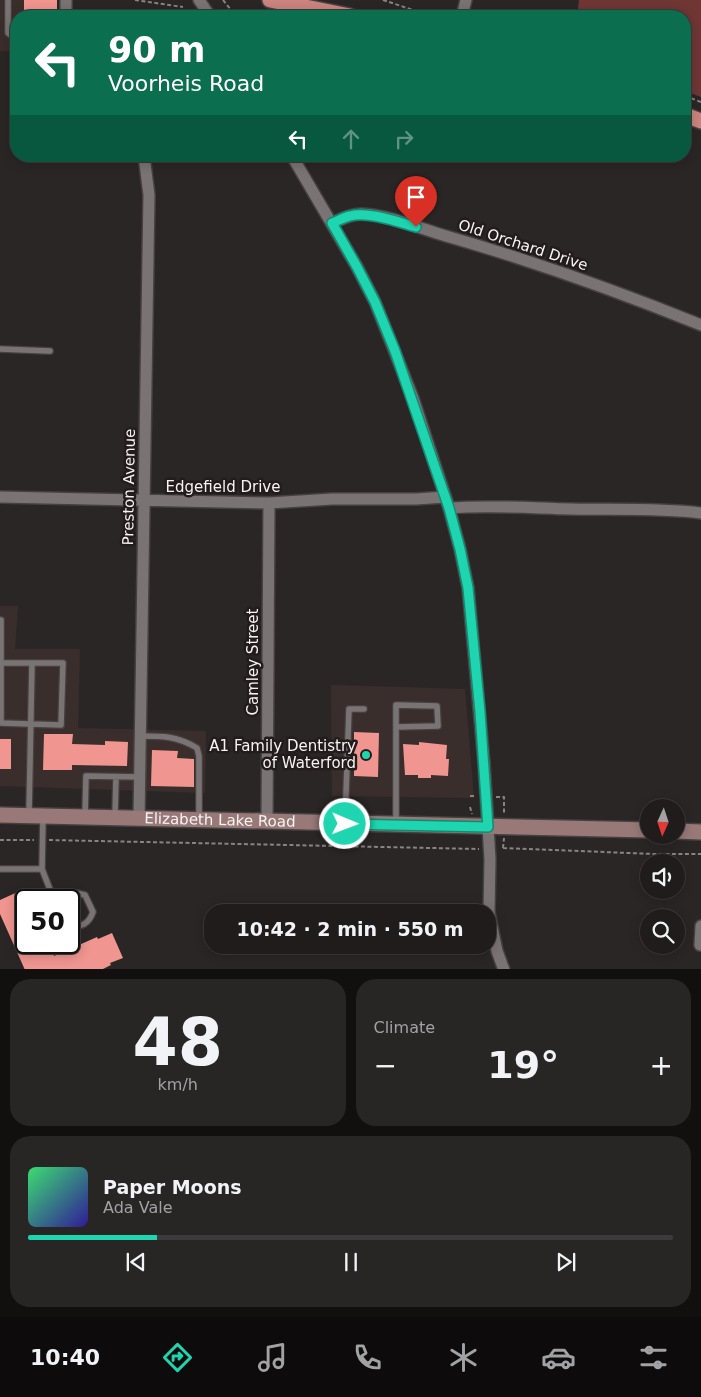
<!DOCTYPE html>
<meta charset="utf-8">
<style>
:root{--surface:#201c1c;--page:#282525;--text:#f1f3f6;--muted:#a2a1a3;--line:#3d3a3b;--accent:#1ed5b0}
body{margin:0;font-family:"DejaVu Sans",sans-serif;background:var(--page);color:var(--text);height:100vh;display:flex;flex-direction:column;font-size:19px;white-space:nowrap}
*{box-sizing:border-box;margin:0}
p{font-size:16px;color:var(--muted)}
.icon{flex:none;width:28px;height:28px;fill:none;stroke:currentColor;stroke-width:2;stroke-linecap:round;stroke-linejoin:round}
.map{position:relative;height:969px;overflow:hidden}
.details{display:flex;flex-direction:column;gap:10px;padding:10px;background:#120f0f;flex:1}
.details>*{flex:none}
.hud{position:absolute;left:10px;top:10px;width:681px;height:152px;border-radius:20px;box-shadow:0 2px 12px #0003,0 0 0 1px var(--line);background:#0b6e4f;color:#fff;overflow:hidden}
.needle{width:32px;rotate:183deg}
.buttons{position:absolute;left:640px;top:799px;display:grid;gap:10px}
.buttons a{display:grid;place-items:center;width:45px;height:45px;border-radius:50%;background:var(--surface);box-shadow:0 2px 12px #0003,0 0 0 1px var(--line);font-size:25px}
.speed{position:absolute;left:15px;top:889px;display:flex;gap:10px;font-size:25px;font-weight:700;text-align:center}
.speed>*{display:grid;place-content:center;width:65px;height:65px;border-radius:50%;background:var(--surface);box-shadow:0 2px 12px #0003,0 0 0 1px var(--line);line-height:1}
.speed .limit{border:2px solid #111;border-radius:8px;background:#fff;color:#111}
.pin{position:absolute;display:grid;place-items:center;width:42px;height:42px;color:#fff;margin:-51px -21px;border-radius:50% 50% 50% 0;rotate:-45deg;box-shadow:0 0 5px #0007}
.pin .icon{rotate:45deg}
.me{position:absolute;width:55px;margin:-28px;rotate:91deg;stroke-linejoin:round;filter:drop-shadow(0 0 4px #0008)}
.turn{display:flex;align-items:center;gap:18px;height:105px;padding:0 15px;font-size:22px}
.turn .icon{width:65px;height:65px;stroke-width:2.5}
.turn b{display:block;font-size:35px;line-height:42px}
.lanes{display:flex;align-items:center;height:48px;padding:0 15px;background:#0003;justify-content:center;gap:25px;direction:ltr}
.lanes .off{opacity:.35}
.big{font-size:38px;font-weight:600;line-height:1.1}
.details .card{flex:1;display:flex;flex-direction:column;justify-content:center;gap:8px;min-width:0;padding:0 18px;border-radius:20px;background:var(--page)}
.details .dial{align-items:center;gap:0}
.dial b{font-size:65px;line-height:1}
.song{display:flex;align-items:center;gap:15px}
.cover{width:60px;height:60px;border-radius:8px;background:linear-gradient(135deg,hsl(140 70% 55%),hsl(250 70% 35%))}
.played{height:5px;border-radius:2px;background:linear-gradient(90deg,var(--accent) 20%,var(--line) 20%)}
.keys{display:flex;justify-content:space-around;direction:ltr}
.heat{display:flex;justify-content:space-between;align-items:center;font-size:28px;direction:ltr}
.details .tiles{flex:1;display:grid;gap:10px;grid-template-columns:1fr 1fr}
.card:last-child{grid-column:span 2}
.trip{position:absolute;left:204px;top:904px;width:292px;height:50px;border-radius:20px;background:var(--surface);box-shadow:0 2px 12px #0003,0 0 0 1px var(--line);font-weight:600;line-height:50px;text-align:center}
.menu{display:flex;height:80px;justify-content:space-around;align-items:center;background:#0d0b0b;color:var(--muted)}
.menu .icon{width:35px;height:35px}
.menu .selected{color:var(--accent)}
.menu b{font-size:22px;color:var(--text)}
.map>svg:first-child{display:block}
.built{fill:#3a2e2d}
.green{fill:#6f3634}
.building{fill:#f0958f}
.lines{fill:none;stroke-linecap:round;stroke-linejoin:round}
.service-casing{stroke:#464141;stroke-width:8}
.minor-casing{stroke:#464141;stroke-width:14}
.secondary-casing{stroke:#464141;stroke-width:18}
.trunk-casing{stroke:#464141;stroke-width:18}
.path{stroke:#888483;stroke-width:2;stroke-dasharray:4 2.5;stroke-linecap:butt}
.service{stroke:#7a7373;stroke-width:5.5}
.minor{stroke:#7a7373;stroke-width:11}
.secondary{stroke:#987978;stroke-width:15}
.trunk{stroke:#cb847f;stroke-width:15}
.route-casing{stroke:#148a72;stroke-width:12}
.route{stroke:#1ed5b0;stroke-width:9}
.poi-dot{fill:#1ed5b0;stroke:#221d1c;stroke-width:2}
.labels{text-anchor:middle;stroke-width:5;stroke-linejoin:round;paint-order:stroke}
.street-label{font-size:15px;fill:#f6f3f2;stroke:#221d1c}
.poi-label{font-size:15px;fill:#f6f3f2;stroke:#221d1c;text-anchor:end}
</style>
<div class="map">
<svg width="701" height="970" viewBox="0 0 701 970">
<rect width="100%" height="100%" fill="#2b2626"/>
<path class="built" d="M0,0h57v16h-41v35h-16z
M0,606h18l-3,43h65l-2,79 128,3 -1,62 -205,-7z
M331,685l134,4 9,109 -142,-2z"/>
<path class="green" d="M579,0h122v97l-16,-6v-75h-108z"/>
<path class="building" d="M24,0h33v16h-33z
M354,732l25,1 -1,44 -24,-1z
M44,734h29l-1,10 33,1v-4l23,1 -1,24 -55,-1v5h-29z
M0,739h11v30h-11z
M419,742l28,3 -1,14h3l-1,17 -17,-1v3h-13v-3h-13l-2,-31 16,1z
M152,750l26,1 -1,7 17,1v28l-43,-1z
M22,890l4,9v43h22l6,14 43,-19 1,2 14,-6 11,25 -13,5 1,2 -10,5h-76l-25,-56v-14z"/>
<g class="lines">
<defs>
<path id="service" d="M8,0v33l4,3 4,1
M0,349l50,2
M0,620h1v103
M1,663h31
M0,723l61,2 2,-62h-31l-3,151
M140,736c23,0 37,0 57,12l2,8v62
M43,816l-1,53 12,31
M85,817l1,-41 54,1
M115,817l1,-40
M345,822l4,-113h15
M396,823v-118l41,1 1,20 -42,1
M0,869h42
M63,900l13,-7 9,2 8,17c-4,11 -12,18 -24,10"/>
<path id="minor" d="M199,0l11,16
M66,16v-16
M462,16l4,-16
M292,156l65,111 18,35 38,96 36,110 11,41 8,39 16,175 6,96 -1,53 8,39 7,19
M332,223c9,-4 19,-9 29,-9 28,1 58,14 85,22 87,25 171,55 255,89
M0,497l269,6 63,-4h84l29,-2
M449,508c41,-3 81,0 122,1 44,1 87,-1 130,4
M139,819l10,-624 -5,-39
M267,822l2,-319
M700,945l1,-19"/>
<g id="secondary">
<path id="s1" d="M0,815l649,15"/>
<path d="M676,831l25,1"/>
</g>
<path id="trunk" d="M270,0l80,16
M685,115l16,6"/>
</defs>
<use href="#service" class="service-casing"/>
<use href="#minor" class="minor-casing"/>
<use href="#secondary" class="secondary-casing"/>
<use href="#trunk" class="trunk-casing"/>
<path class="path" d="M135,0l48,7
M223,0l12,15
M383,0l48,16
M685,96l16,6
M470,796h6
M496,797h8v16
M470,807l2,7
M0,840h34
M49,840l430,9
M503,848l151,6h47
M503,848l1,-10"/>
<use href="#service" class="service"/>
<use href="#minor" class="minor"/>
<use href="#secondary" class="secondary"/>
<use href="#trunk" class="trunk"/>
</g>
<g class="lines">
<defs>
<path id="route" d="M345,824l143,3 -8,-115 -12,-124 -8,-39 -11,-41 -54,-157 -20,-49 -18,-35 -25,-44c6,-2 12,-6 18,-7 18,-5 48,6 66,11"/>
</defs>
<use href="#route" class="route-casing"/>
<use href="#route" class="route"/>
</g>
<circle class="poi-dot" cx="366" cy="755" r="5"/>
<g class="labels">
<g class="street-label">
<text transform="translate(523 245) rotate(18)" y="5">Old Orchard Drive</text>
<text transform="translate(129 487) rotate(-89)" y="5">Preston Avenue</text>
<text x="223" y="492">Edgefield Drive</text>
<text transform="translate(253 662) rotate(-90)" y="5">Camley Street</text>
<text dy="5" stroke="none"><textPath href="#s1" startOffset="220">Elizabeth Lake Road</textPath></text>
</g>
<g class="poi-label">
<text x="356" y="751">A1 Family Dentistry<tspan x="356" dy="17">of Waterford</tspan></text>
</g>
</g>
</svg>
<div class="buttons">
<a><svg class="needle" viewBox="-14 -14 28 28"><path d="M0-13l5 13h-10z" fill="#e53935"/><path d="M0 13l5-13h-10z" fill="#a2a1a3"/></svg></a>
<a><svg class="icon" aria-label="sound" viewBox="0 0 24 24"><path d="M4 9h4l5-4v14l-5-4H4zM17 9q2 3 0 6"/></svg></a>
<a><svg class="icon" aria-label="search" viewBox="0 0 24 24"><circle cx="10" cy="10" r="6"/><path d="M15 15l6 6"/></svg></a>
</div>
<div class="speed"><div class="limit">50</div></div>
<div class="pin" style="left:416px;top:227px;background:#d93025"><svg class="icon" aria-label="arrive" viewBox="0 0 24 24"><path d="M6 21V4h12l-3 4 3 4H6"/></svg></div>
<svg class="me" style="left:345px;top:824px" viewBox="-20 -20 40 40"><circle r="17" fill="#1ed5b0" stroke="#fff" stroke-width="3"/><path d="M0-11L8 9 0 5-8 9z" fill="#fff"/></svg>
<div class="trip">10:42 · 2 min · 550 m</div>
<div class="hud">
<div class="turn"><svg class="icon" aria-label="left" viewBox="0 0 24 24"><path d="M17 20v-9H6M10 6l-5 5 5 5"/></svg><div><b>90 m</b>Voorheis Road</div></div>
<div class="lanes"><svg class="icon" aria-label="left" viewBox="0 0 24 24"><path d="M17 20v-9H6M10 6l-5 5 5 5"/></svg><svg class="icon off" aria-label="ahead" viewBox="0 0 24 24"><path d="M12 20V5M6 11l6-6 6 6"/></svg><svg class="icon off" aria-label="right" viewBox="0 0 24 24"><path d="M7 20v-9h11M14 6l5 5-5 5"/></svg></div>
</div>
</div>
<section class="details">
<div class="tiles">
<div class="card dial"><b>48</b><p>km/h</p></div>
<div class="card"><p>Climate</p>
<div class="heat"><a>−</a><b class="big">19°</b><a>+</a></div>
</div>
<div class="card">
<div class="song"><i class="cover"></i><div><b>Paper Moons</b><p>Ada Vale</p></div></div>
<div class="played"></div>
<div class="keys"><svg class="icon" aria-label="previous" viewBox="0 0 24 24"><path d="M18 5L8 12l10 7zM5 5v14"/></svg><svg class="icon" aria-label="pause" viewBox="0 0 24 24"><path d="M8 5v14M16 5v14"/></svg><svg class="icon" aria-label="next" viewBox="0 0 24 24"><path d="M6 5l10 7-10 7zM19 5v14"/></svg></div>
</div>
</div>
</section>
<nav class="menu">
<b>10:40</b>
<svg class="icon selected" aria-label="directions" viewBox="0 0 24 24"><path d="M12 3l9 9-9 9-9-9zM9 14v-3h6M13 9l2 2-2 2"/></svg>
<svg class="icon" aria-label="music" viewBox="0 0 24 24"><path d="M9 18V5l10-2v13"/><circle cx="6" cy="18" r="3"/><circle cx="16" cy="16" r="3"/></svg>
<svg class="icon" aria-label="phone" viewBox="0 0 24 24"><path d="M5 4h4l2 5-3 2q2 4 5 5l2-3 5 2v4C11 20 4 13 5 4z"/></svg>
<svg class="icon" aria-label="climate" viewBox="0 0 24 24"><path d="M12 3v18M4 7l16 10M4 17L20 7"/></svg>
<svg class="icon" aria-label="car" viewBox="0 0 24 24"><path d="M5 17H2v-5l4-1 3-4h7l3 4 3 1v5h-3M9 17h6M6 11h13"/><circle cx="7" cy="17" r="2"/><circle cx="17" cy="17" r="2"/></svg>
<svg class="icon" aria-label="filters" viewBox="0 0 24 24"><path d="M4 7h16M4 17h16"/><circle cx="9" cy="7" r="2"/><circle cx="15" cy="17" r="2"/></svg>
</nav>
